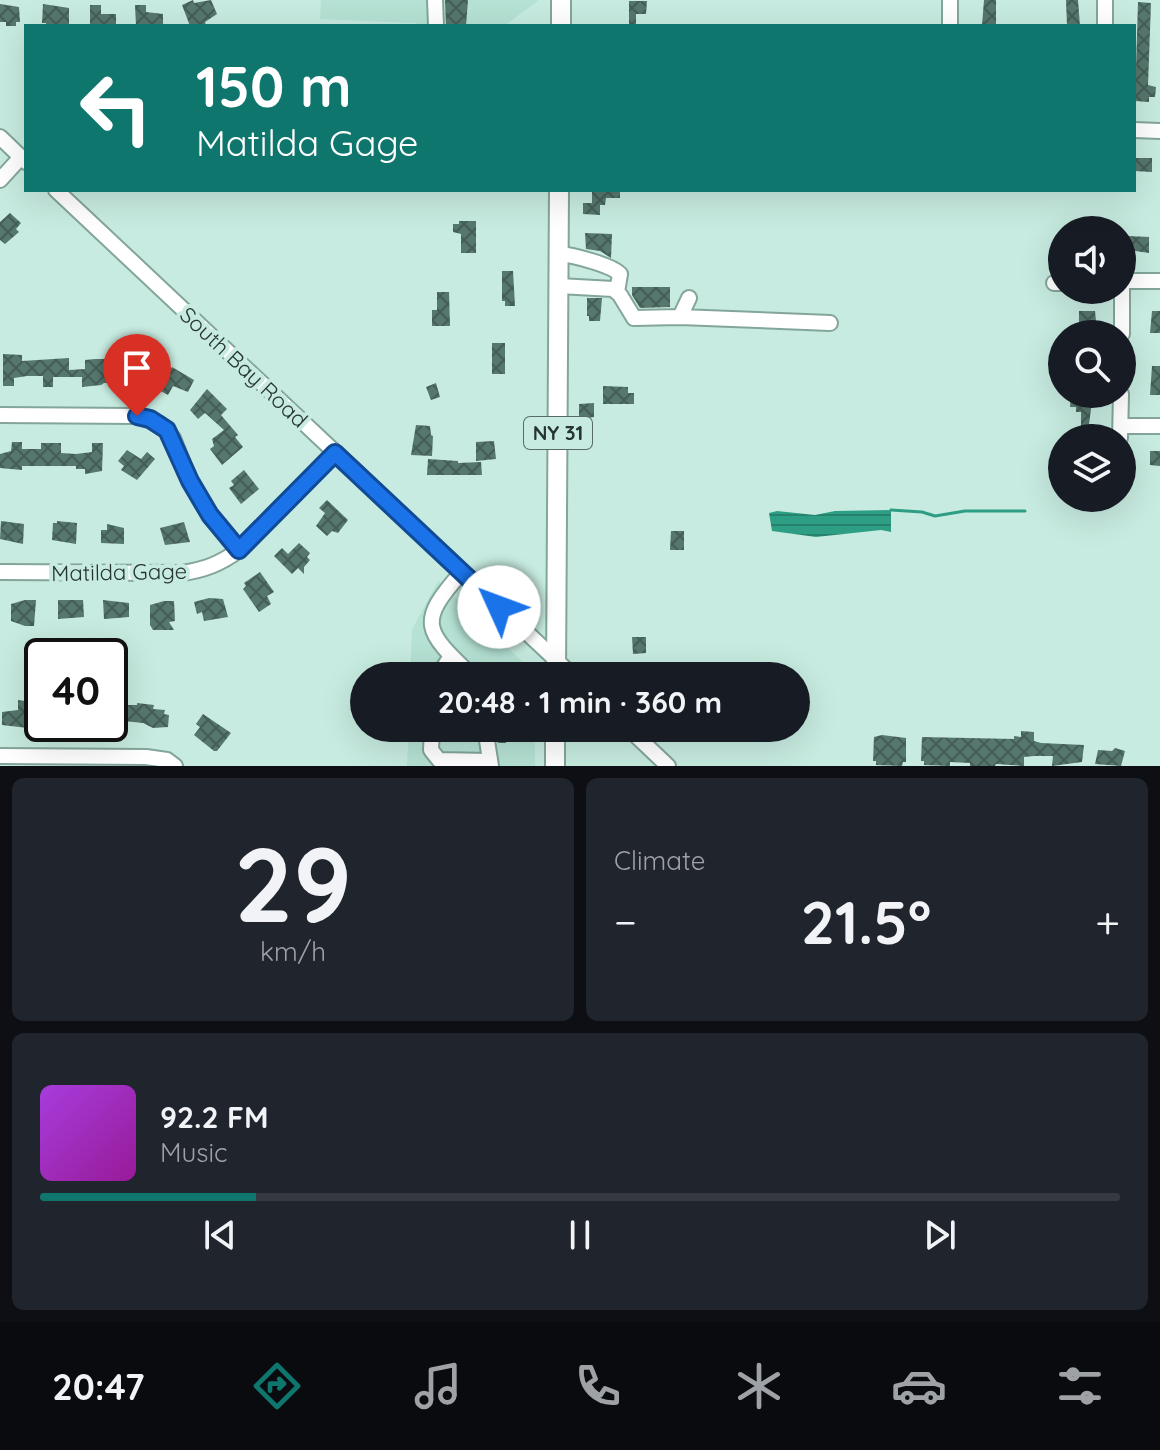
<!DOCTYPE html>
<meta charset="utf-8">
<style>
:root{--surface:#171b24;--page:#20242c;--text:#f1f3f6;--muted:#9ea1a6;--line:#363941;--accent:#0f766e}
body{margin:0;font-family:Quicksand,sans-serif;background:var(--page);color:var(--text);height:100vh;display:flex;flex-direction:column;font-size:30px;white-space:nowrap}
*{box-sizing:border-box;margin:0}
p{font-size:26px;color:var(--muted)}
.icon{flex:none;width:44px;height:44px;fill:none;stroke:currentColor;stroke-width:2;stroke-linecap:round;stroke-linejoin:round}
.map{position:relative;height:766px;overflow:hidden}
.details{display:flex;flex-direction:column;gap:12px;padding:12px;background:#0d0f14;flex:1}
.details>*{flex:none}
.top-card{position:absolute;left:24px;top:24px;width:1112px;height:168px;border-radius:0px;box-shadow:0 8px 32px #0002;background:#0f766e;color:#fff;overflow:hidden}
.controls{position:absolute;left:1048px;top:216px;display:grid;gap:16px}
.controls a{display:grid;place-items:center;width:88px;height:88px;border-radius:50%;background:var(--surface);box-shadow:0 8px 32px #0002;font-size:40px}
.speed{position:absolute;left:24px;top:638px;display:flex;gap:16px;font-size:40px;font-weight:700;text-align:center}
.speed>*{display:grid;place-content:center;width:104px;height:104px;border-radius:50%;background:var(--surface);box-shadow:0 8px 32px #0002;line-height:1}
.speed .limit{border:4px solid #111;border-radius:12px;background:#fff;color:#111}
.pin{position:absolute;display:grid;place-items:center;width:68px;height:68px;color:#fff;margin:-82px -34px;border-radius:50% 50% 50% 0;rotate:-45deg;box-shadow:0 0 8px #0007}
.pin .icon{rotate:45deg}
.me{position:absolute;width:88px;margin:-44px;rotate:313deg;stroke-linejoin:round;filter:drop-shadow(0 0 6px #0008)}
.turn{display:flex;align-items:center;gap:28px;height:168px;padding:0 40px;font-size:36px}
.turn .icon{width:104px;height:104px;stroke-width:2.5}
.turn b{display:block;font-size:56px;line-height:68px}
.big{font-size:60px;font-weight:800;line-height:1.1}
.details .widget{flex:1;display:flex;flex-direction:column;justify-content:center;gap:12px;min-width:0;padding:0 28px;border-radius:12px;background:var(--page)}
.details .dial{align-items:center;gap:0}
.dial b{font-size:104px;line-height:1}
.song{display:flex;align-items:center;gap:24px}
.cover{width:96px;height:96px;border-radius:12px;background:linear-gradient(135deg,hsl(280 70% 55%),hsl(300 70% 35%))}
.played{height:8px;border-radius:4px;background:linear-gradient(90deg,var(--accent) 20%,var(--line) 20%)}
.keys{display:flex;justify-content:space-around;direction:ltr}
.heat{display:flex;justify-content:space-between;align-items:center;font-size:44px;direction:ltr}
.details .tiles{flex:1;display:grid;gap:12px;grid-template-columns:1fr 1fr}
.widget:last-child{grid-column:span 2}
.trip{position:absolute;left:350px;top:662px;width:460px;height:80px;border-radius:40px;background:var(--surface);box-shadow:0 8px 32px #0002;font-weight:800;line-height:80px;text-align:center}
.tab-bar{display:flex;height:128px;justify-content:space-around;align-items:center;background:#090b0e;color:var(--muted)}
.tab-bar .icon{width:56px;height:56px}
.tab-bar .current{color:var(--accent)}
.tab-bar b{font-size:36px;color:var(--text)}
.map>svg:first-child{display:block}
.built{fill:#b5e2d4}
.water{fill:url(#water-rules)}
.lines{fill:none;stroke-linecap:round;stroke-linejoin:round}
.stream{stroke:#2d9e84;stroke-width:3}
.building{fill:url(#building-cross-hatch)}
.minor-casing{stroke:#83a59a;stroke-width:18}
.major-casing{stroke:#83a59a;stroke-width:22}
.minor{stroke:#fff;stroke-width:14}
.major{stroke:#fff;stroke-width:18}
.route-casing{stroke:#114b97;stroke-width:20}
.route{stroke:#1a73e8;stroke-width:14}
.labels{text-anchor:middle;stroke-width:8;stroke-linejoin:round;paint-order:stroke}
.shield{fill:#c7ebe0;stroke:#576c66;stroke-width:2}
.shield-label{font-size:20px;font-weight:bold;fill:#273531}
.street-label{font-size:22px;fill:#273531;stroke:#c7ebe0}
</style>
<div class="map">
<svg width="1160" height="766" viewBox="0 0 1160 766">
<defs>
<pattern id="water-rules" width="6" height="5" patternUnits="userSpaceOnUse" patternTransform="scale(2)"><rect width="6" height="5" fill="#2d9e84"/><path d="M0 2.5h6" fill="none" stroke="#26826d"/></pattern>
<pattern id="building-cross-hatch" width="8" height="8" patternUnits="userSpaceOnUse" patternTransform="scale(2)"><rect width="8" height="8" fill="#56776d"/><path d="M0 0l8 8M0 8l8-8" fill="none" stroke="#445d56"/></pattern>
</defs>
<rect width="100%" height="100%" fill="#c7ebe0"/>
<path class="built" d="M321,0h218l-35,26h-88v-3l-96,-4z
M438,581l93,89v6h-121l2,-46z
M409,728h126v38h-128z"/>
<path class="water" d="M891,510v22l-10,-2 -65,7 -44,-6 -3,-18 8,-2 38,4 20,-4z"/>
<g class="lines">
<path class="stream" d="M891,510l31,2 13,4 30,-5h60"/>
</g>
<path class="building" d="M193,0l1,3 17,-3 6,14 -12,8 1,4h-16l-8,-21z
M445,0h23l-2,26h-20z
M984,0h12v26l-14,-1z
M1066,0h12l2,26h-13z
M629,1h18l-1,13h-10v12h-7z
M1138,2l13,1 -3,82 8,2 -1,10h-6v5l-14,-1z
M0,4l19,3 1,15h-4v4h-10v-4h-6z
M43,4l26,4v16l-23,2v-3h-4z
M90,5h11v9h15v12h-26z
M135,5h11v7l17,2v12h-27z
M1135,158h17v14l-18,-1z
M592,190h28v8h-14l-1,7h-5v10l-17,-1v-11h9z
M10,213l11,10 -5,6 3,3 -14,12 -5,-4v-18z
M459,221h17v32h-15v-19l-8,-2v-8h6z
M585,233l27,1 -1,24 -11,-7 -14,-2z
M1128,236l21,1v16l-21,-3z
M502,271h11l2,35h-10v-5h-3z
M632,287h38v20l-30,1 -8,-13z
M437,292h12l1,34h-18v-16h5z
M587,298h15l-2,23h-11v-5h-2z
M1079,311h16l1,10 -5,1v7h-12z
M1152,311h8v22h-10z
M492,343h13v31h-13z
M3,354l19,1v6l47,-3v12l16,-1v-9l10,-1h14v5h20v-6l20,1 -1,19 -15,-1 -1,9h-10v-3h-18l-3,2 -19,2v-10h-29v10h-10v-11h-16l-13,2v8h-11z
M1152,366h8v29h-10z
M172,367l22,13 -6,12 -15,-6 -5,9 -9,-5z
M436,383l4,14 -9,3 -5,-13z
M603,386l25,1v6h6v11h-31z
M207,389l20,20 -6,6 17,20 -3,2 8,10 -21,18 -12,-16 4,-3 -2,-7 12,-9 -19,-17 -7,6 -8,-9z
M1071,394h22l-4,30h5v14h-13v-26h-5v-5h-6z
M594,403v14l-15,2v-15z
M416,425l14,1 1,9 2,1 -1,20 -21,-1z
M494,441l2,18 -20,2v-19z
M12,442h10v7h19v-6h20v10l15,1 16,-2v-9h11l-1,28 -17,3v-5h-9v-3h-54v4l-22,-2v-14l11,-3z
M127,450l14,9 6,-7 8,7 -18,21 -16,-10 3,-4 -6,-5z
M1150,451h10v15l-10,-1z
M428,459l30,2v2l23,-1 1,13h-55z
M244,470l15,19 -18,15 -12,-16 5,-3 -3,-4z
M327,500l21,20 -10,13 -6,-2 -5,5 -11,-10 9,-13 -6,-5z
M1,521l23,3 -1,20 -23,-5z
M57,521l20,2 -1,21 -24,-4 1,-17h4z
M184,522l6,20 -25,3 -5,-17z
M107,524l17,4v16l-23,-1v-13h6z
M671,531h13v19h-14z
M299,543l11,10 -3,4 3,3 -6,7v7l-6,-6 -6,6 -18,-18 8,-8 6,6z
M260,572l14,20 -7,4 4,8 -12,8 -16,-23 3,-3 -2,-3z
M209,598l14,1 5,18 -24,4 -2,-9 -5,2 -3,-12z
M25,600h11l-2,26h-9l-14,-5v-17z
M58,600h25l1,17 -26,2z
M103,600l26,3v14l-25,2z
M164,601h10l1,20 -6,1 5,8h-21l-3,-5v-20z
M632,637h14v16l-13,1z
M18,700l7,1 5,5h4v19h-6v3l-26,-3v-13l16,-2z
M137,703l17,2 -1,4 12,1 -1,4 5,1 -1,12 -15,1 -10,-5 -19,-2v4l-14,2v-22h27z
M203,714l28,19 -14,18h-3l-20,-16 6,-8 -4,-3z
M442,728h28l-1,14h-28z
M495,728h11v15h-8z
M1021,731l13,1v9l7,2 43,2 -2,17 -30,4 1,-10h-19l-10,1v9l-28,-2 -1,2h-25v-3l-20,-1v4l-26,-1v-4h-3l1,-24 92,2v-3l7,1z
M882,735l24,3v24h-3l-1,4 -26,-1v-4h-3l1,-24z
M1115,748l10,3 -4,15 -26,-2 3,-14 14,1z"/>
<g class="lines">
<defs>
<path id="minor" d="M435,0l1,26
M950,26v-26
M1105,26v-26
M1134,130l26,1
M0,137l26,25
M0,180l21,-23
M56,190l517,486
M559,254c14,1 52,11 61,20l-3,18
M1122,281h38
M1054,283h8
M559,286l54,3 7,6 14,23 46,-1 9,-19
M680,317l150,6
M1122,334v-53
M0,415l137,1 23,8 13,14 17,43 20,34 29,35
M1121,426h39
M1120,438l1,-44
M0,572l182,1c22,-3 38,-9 57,-23l96,-97
M462,572c-46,51 -37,59 10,104
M438,676l13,-20
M432,728l-1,22 8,10 51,1
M485,728l6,38
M628,728l40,38
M0,756l146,1 21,3 8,6"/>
<path id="major" d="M561,26v-26
M556,676l3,-486
M555,766v-38"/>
</defs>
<use href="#minor" class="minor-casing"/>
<use href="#major" class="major-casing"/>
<use href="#minor" class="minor"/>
<use href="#major" class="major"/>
</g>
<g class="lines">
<defs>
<path id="route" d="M137,416l13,3 17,11 23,51 20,34 29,35 96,-97 164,154"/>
</defs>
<use href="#route" class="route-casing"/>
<use href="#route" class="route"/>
</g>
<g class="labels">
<rect class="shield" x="524" y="417" width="68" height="32" rx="6"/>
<g class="shield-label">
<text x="558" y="440">NY 31</text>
</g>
<g class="street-label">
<text transform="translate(244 367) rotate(43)" y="8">South Bay Road</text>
<text transform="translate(119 572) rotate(-1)" y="8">Matilda Gage</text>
</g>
</g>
</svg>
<div class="controls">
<a><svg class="icon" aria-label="sound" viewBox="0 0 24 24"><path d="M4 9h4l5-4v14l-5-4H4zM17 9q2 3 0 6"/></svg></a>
<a><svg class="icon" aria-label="search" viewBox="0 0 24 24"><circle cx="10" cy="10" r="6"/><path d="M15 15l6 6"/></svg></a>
<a><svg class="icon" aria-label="layers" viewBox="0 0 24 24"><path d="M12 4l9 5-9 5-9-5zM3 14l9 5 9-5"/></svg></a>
</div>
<div class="speed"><div class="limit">40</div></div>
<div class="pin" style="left:137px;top:416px;background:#d93025"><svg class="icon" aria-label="arrive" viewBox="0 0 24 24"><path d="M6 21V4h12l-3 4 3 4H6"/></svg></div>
<svg class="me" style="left:499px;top:607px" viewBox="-20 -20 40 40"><circle r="19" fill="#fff"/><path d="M0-13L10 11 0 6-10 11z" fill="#1a73e8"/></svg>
<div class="trip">20:48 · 1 min · 360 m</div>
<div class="top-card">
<div class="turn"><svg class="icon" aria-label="left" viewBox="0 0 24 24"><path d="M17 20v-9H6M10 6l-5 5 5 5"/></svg><div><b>150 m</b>Matilda Gage</div></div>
</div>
</div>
<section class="details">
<div class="tiles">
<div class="widget dial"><b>29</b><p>km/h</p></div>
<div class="widget"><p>Climate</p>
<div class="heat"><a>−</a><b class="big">21.5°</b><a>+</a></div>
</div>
<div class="widget">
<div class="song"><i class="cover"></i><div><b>92.2 FM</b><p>Music</p></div></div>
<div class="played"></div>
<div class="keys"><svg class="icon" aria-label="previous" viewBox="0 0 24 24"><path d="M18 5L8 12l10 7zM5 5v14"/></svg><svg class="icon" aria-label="pause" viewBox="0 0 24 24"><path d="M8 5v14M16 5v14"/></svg><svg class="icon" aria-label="next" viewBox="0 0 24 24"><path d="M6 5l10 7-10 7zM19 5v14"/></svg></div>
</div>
</div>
</section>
<nav class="tab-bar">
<b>20:47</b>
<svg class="icon current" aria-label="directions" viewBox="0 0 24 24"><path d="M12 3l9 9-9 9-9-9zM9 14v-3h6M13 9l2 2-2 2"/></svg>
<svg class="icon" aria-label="music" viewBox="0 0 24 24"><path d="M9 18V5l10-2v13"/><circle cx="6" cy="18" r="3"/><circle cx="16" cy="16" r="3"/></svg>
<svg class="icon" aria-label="phone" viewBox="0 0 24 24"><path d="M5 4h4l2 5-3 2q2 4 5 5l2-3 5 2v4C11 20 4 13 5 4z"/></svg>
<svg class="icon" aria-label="climate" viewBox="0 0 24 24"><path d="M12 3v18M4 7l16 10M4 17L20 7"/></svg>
<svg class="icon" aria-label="car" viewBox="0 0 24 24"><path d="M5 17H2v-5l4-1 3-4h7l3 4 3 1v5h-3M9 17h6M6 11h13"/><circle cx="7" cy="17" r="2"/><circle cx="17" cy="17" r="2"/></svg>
<svg class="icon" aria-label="filters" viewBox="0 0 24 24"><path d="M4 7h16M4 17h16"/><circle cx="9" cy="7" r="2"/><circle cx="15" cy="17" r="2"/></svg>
</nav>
